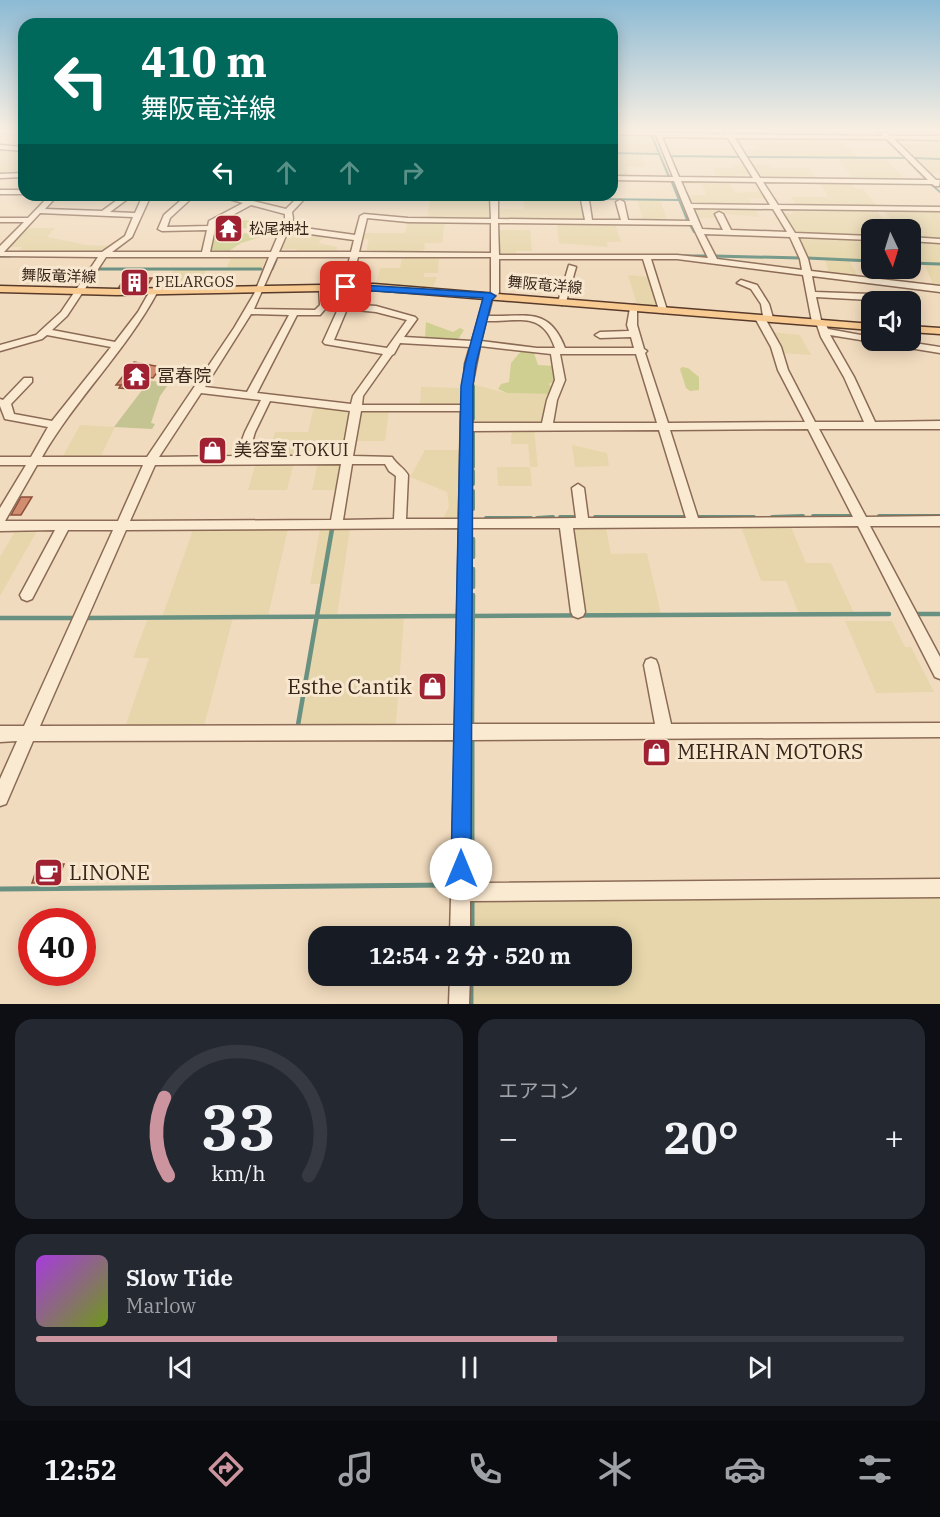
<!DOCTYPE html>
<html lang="ja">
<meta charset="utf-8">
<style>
:root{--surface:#171b24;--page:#242831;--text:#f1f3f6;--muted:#9ea1a6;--line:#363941;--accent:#cc949e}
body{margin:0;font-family:"IBM Plex Serif","Noto Sans JP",serif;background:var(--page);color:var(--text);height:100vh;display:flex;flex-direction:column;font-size:22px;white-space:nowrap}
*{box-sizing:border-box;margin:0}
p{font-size:20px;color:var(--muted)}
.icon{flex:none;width:33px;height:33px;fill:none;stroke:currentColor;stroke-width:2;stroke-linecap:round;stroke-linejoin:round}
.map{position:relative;height:1004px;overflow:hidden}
.details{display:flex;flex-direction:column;gap:15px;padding:15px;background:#0d0f14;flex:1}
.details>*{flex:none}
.hud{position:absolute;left:18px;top:18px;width:600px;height:183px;border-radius:18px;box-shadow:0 3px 15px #0003;background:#00695c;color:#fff;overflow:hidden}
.needle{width:39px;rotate:176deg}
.fabs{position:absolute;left:861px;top:219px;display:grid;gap:12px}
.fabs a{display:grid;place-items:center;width:60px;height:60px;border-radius:12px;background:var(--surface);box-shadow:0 3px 15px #0003;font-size:30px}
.speed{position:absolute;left:18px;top:908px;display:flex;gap:12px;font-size:30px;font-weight:700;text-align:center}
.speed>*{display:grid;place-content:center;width:78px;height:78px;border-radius:50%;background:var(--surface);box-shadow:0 3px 15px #0003;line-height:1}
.speed .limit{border:9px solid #d22;background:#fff;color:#111}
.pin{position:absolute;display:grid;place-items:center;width:51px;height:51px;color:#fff;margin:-26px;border-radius:12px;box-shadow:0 3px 9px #0006}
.me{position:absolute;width:66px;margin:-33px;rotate:0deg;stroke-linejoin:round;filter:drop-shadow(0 0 4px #0008)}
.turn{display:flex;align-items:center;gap:21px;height:126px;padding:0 24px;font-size:27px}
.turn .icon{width:78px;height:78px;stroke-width:2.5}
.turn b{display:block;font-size:42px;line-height:51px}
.lanes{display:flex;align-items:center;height:57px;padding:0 24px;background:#0003;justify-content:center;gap:30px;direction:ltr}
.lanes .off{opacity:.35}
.big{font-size:45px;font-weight:800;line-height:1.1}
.details .widget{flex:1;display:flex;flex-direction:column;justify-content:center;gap:9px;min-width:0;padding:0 21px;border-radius:18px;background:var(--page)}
.details .dial{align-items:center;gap:0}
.dial svg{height:156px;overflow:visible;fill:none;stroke:var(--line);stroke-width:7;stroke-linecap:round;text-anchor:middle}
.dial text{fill:var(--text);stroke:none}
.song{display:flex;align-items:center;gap:18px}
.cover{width:72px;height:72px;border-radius:9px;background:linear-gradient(135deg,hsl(280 70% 55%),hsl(80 70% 35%))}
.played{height:6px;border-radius:3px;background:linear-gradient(90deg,var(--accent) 60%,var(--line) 60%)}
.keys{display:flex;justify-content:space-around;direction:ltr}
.heat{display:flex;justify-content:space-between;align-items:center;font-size:33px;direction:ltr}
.details .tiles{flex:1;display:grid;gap:15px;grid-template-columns:1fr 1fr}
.widget:last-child{grid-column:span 2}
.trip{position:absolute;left:308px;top:926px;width:324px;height:60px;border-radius:18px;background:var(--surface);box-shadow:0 3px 15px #0003;font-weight:800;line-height:60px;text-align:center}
.tabs{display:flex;height:96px;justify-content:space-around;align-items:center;background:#090b0e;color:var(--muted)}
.tabs .icon{width:42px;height:42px}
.tabs .on{color:var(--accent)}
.tabs b{font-size:27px;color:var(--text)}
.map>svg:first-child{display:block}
.farmland{fill:#e7d6ab}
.green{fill:#d0cf92}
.cemetery{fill:#c4c392}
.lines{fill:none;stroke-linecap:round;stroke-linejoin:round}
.stream-far4{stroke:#699182;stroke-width:2}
.stream-far3{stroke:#699182;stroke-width:3}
.stream-far2{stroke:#699182;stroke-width:4}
.stream-far1{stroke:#699182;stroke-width:4.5}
.stream{stroke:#699182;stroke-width:5}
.building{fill:#d28d71;stroke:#8c4f3a;stroke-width:1.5}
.minor-casing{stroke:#8b6b56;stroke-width:3}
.major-casing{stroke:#583a2a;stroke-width:3}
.minor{fill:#fbead2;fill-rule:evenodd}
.major{fill:#f8cb93;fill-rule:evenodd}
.route{fill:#1a73e8;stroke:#114b97;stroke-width:1.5}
.labels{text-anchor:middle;stroke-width:6;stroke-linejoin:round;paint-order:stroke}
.far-poi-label{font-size:15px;fill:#39261b;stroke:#f8e7cf;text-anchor:start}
.far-street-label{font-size:15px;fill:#39261b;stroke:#f8e7cf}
.poi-label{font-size:18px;fill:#39261b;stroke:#f8e7cf;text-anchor:start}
.near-poi-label{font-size:21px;fill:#39261b;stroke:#f8e7cf;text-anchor:start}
</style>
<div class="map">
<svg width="940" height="1004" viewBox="0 0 940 1004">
<rect width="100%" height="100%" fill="#f1dbbe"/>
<path class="farmland" d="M744,131h132l6,6 -134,-2z
M612,133l36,1 9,19h-17l5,14h-19l3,10 -17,-1z
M734,137l105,1 19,20h27l22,23 -52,-1 -19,-23h-90l-4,-7 17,-1 -3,-4h-18z
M910,138l30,1v34h-12l-30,-29h17z
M0,148l24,3v22l-24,1z
M751,164l19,1 2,3h37l9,12 -58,-1z
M732,165l16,1 5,9h-15l2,4h-22l-5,-11h20z
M682,181h46l7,12 29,-2 4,8 -19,-1 4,8h-60l-5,-11h19l-5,-11h-19z
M819,182l32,1 5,6h7l16,19 -81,-1 -7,-10h38z
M431,195l59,1v24l-63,-1z
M538,195h72l1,4h-28l4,21h-88v-11h25v-10h14z
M637,200h23l8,22h-24z
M694,207l60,1 6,9 -43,-4 2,5h-21z
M795,208l80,1 8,10h7l-7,-10 57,1v29l-29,-1 -1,-8h-38l-1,7 -75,-3 -14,-21 11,1 -1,-3h5z
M408,221h37l-3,22h-17l-1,10h-58l3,-14h-9l2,-6h43z
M557,223l58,1 6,18h-14l1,5 -49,-4z
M25,228h30l-8,9 39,8 28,1 -11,6 -84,-1 3,-4h-16z
M289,229l38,6 -9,8 19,4 -1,6h-40l1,-4h-16z
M499,230h31l2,21h-16l1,4h-18z
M796,236l75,3v22l-22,-1 10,18 -30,-4 -4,-15 -19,-1z
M911,240l29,2v46l-6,-1 -10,-24h-6l-7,-9z
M232,256h31l3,2 -4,11h-36z
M402,257h37l-1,16h-14v4h13l-4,11 -57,-4 4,-16h20z
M174,269h33l-13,19 -31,1z
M628,275l23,2 10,30 -24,-2z
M770,332l30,3 11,20 -30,-2z
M475,385l32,8 45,1 -8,29 -69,2z
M421,387l40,1v16l-41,2z
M314,406l38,4 -8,47h-76l7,-25h33z
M360,410h29l-4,31h-32z
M80,425l35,2 -15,31h-38z
M512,429h22l4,38h-8l2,19h-34l-1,-19h33l-2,-23h-17z
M572,445l35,8 2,13 -34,1z
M425,450h35l-2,66 -3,2 -12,1 6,-13 -2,-14 -37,-15z
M318,461h25l-5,29h-26z
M256,462h38l-7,28h-39z
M741,527h50l15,36h25l23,50 -55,1 -13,-33h-25z
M570,528h36l5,26 36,-1 14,61 -79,1z
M288,529l-20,87 -106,1 31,-87z
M320,529h11l-9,55h-12z
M333,529h17l-13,87h-19z
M15,531h22l-37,65v-39z
M404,617l-8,107 -97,1 19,-107z
M148,618h85l-29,108 -79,1 24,-69h-16z
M845,621h47l13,26h6l23,45 -58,1z
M940,896v108h-466v-29h147v-39h-147v-37z"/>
<path class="green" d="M245,220c13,3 27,-1 35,3l-6,10 -33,10 -12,8 -18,-1 1,-16 12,3 34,-6 1,-4 -23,2 3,-7z
M426,322l27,10 7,-4 4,2 -5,8 -4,2 -30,-3z
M521,351l13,2 4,12 16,1 1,15 -6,3 3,4v6l-45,-1 -9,-4 3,-5 8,-2 2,-19z
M682,367l6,1 11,9v13l-9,1 -4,-3 -6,-19z"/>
<path class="cemetery" d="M149,381l21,1 -10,14 -9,27 4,1 -3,5 -38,-2z"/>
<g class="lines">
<path class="stream-far4" d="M877,131l6,6
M651,134l18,43
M662,138l18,40
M885,139l16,15
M612,153l47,1
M670,156l72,1
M747,157l159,1
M913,158l27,1
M909,162l18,18
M671,180l17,42
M682,181l1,4
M932,185l8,7
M686,192l6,14
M498,198l181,2
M693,207l6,14
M690,225l4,7"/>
<path class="stream-far3" d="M0,256h10
M680,256h26
M714,256l87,2
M807,258l65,3
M910,263l30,1
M96,269h165
M272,269l4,-9"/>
<path class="stream-far2" d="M473,386v33
M473,430v37
M473,471v13
M473,491v18
M813,516h40
M879,516h61
M560,517h14
M595,517h93
M696,517h58
M772,517l31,-1
M486,518h45
M537,518l16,-1"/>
<path class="stream-far1" d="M473,539v18
M473,569v18
M915,614h25
M471,616l418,-2
M0,618h76
M86,618l371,-2
M472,724l1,-129
M298,725l34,-196"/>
<path class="stream" d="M472,741v142
M0,889l451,-4
M472,901v35
M471,975v29"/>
</g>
<path class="building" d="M125,278h27l-5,8 -28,1z
M134,362l27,5 -8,11 -5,-1 -3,4 -7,-1 -6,9 -13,-1 2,-3h-5z
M21,497h11l-11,18h-10z
M64,864l-7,18 -25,1 6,-18z"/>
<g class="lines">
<defs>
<path id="minor" d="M612,131l114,3v-3h3l3,3 151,2 -1,-2 3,-2 5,4h50v4l-46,-1 42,41h4l-1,6h-4l-3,-2 -169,-2 15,23 162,2v4l-160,-2 15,24 77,3v4l-74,-3 10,22 3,12 129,15v6l-128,-16 3,16 55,2 4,3 -4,3 -54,-3 5,23 3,1 4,8 44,8v3h23l45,7v6l-110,-18 24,42 21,45 65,-1v8h-121l47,88 74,-1v10h-70l70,131v22l-5,-2 -77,-151 -285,2 12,84 -2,4 -5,2 -5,-2 -2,-4 -11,-84h-89l-1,196h185l-11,-59 2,-5 5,-2 5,2 2,5 13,59 269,-1v14l-470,3v143l470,-4v18l-470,4v35h-20l5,-196 -422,1 -27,63 -6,2v-27l17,-38 -17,1v-16h24l89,-196h-45l-36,69 -5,2 -5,-2 -2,-4 35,-65 -55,1v-23l26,-43h-26v-8h31l17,-30 -43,-8 -5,-13v-7l3,1 21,-22h8v4l-21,22 3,10 38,7 59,-74 -64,-12 -5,4 -42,12v-6l36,-10 25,-23 37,-55 -98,-1v-10l24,-24h-24v-4h28l22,-23h8l-13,14 57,2 22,-16h9l-23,17 25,1 8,-18h8l-19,42 -20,15h90l5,-22 -45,1 -4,-2 6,-14 23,-20h8l-25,23 -3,9 41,-1 1,-5 34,-18 -28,-8h13l58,14 14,-14h8l-16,17 1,7 -3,7 65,9 5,-19 4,-2 44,4 83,1 -1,-22 -5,-2h13v24l87,1 -4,-20 4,-2 4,2 3,20h29l-5,-18 4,-2 4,2 4,18 62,1 -16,-40 -62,-1v-4l61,1 -17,-42 -44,-1zM662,137l66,1 25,40 -74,-1zM735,138l152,1 41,41 -168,-2zM681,181l75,1 14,23 -79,-1zM251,205l34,9v5l-14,33h-61l6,-28zM693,208l80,1 14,23 -56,-2 -8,-16 -4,-2 -4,2 8,16 -21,-1zM40,213l93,4 -8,19 -23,16h-98zM367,218l41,4 83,1v30l-132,-1zM498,223l194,2 16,33 -31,-3h-178zM288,231l66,9 -3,12h-72zM704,234l86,3 10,22 2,11 -85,-11zM106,257h163l-15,37 -20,34 -87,129h-105c34,-59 84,-106 116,-166l-7,-2 -13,23 -23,30 -63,-12 15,-14zM277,257h73l-8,30 4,3 4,-3 8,-30h133v35l-7,7 -12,42 -68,-4 13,-18 -2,-2 -39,-11 -48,-3 -1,-16 -4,-3 -4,3 1,18 -5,5 -61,-1zM499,259h144l16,51 4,3 4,-3 -16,-51h26l126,16 9,47 5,3 4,12 23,40 20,45h-49l-27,-52 -7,-23 -15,-27 7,-2 -4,-14 -12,-19 -16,-5 -4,3 14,6 10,15 2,12h-6l-2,2 16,29 7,23 27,52 -137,1 -23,-70 2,-2 -3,-2 -7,-24v-19l-3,-1 -4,3 -3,17 2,6 -29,1 -5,3 5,3 31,-1 3,11h-69c-16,-42 -40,-31 -77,-32l4,-16 7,-7zM326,308l12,1 -15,33 2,2 58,10 -30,42 -2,8 -94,-11 40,-78h23zM347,309l29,3 31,8 -20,28 -53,-8zM251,314l38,1 -42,77 -42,-5zM486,321c33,1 56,-11 69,27h-18l-56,-7zM400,343l70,4 -5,17 -3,41h-100l1,-9 29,-41 2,-1zM480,346l71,8 4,26 -8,20 -5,23h-70v-37zM560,354h76l21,69h-104l4,-23 8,-20zM201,393l60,7 -16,32 -9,24 -77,1zM270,401l80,10 -8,45h-94l7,-24zM361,411h100l-2,108h-53l2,-44c-4,-7 -12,-11 -16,-18l-39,-1zM808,429l45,88 -155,1 -28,-88zM659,430l27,88h-98l-4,-30 -6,-4 -6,4 4,30 -105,1 1,-88zM341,464l-10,56 -201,1 25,-56zM352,464h33l4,7 7,5 -2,43 -51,1zM37,465h106l-25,56h-113zM459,528l-4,197 -415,1 86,-196z
M0,145l24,2v4l-24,-2z
M24,173v4l-24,1v-4z
M0,190h24v4h-24z
M910,237l30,2v4l-30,-2z
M569,265l7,2 -10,35 -4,3 -4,-3z
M450,975h20l-1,29h-20z"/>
<path id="major" d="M374,284l498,40v6l-498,-40 -257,5 -117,-3v-6l117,3z
M910,326l30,2v6l-30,-2z"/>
</defs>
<use href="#minor" class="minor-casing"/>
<use href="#major" class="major-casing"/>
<use href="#minor" class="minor"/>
<use href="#major" class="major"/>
</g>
<linearGradient id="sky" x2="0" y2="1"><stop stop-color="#8cbad4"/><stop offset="0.48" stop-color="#f9efe2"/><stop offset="1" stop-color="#f9efe2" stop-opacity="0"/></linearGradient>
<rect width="940" height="271" fill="url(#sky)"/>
<path class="route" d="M346,284l145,9 5,3 -4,4 -16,64 -3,22 -2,483 -3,7 -7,3 -7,-3 -3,-7 10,-483 4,-22 18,-66 -141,-9v-4z"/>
<defs>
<symbol id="temple-square" viewBox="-11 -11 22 22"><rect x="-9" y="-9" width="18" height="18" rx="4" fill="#9f2132" stroke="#f8e7cf"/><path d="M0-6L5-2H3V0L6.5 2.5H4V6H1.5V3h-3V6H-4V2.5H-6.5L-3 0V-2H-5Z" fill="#fff"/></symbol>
<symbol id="building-square" viewBox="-11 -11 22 22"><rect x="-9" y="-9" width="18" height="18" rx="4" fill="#9f2132" stroke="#f8e7cf"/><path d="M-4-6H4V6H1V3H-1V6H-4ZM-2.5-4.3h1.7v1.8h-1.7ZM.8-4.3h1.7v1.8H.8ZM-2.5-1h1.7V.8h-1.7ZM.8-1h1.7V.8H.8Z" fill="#fff"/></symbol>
<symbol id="shop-square" viewBox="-11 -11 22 22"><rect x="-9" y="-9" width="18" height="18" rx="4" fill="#9f2132" stroke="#f8e7cf"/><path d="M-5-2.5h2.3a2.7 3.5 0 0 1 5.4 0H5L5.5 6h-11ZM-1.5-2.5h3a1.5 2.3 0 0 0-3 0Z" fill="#fff"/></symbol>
<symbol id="cafe-square" viewBox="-11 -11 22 22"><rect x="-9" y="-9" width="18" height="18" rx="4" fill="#9f2132" stroke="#f8e7cf"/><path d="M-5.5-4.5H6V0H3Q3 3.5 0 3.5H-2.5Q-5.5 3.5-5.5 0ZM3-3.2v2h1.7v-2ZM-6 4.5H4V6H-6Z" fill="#fff"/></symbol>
</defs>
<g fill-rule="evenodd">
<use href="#temple-square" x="212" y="212" width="33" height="33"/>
<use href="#building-square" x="118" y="266" width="33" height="33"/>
<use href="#temple-square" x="120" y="360" width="33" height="33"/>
<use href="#shop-square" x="196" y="434" width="33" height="33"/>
<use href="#shop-square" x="416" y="670" width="33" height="33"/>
<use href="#shop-square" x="640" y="736" width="33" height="33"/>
<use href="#cafe-square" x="32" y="856" width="33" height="33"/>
</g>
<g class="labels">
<g class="far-poi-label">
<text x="249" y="234">松尾神社</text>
<text x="155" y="287">PELARGOS</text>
</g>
<g class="far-street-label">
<text transform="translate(59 276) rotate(2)" y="5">舞阪竜洋線</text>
<text transform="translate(545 285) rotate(5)" y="5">舞阪竜洋線</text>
</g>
<g class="poi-label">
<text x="157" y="382">冨春院</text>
<text x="234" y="456">美容室 TOKUI</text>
</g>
<g class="near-poi-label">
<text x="412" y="694" text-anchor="end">Esthe Cantik</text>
<text x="677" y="759">MEHRAN MOTORS</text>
<text x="69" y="880">LINONE</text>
</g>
</g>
</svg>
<div class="fabs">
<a><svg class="needle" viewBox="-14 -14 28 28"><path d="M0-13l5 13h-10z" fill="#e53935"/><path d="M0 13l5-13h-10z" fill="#9ea1a6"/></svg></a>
<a><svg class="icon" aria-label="sound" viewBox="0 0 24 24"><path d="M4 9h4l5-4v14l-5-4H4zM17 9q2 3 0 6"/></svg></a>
</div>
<div class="speed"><div class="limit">40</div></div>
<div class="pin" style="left:346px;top:287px;background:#d93025"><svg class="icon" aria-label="arrive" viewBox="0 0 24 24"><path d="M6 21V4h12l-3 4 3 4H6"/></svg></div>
<svg class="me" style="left:461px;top:869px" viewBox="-20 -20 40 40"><circle r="19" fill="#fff"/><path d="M0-13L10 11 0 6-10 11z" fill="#1a73e8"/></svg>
<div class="trip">12:54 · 2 分 · 520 m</div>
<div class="hud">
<div class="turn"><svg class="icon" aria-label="left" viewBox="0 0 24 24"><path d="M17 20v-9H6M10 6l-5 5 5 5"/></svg><div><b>410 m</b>舞阪竜洋線</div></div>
<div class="lanes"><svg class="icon" aria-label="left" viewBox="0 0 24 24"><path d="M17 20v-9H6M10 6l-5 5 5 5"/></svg><svg class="icon off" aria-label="ahead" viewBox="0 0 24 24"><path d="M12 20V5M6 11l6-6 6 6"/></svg><svg class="icon off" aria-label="ahead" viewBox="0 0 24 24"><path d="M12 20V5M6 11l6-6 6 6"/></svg><svg class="icon off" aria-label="right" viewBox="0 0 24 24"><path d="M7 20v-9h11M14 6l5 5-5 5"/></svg></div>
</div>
</div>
<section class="details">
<div class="tiles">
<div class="widget dial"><svg viewBox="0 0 100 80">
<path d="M14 69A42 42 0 1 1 86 69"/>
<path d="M14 69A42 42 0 0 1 12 29" stroke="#cc949e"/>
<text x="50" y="56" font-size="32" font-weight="700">33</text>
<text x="50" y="72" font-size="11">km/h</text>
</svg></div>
<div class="widget"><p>エアコン</p>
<div class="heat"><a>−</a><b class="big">20°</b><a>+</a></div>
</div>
<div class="widget">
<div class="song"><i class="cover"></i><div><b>Slow Tide</b><p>Marlow</p></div></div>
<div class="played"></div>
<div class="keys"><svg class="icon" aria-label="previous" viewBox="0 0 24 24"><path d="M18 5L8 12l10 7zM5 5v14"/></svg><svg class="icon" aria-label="pause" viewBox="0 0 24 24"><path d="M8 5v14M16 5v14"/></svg><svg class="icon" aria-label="next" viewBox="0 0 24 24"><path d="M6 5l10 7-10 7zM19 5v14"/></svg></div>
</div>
</div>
</section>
<nav class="tabs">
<b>12:52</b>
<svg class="icon on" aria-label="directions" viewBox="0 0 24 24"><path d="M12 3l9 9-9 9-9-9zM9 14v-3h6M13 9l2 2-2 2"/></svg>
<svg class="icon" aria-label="music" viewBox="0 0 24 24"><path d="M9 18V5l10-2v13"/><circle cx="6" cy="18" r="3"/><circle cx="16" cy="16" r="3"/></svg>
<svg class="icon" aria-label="phone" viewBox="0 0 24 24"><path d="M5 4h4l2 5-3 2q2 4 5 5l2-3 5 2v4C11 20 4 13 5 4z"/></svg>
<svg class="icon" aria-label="climate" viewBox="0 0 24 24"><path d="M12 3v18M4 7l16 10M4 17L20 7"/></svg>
<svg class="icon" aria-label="car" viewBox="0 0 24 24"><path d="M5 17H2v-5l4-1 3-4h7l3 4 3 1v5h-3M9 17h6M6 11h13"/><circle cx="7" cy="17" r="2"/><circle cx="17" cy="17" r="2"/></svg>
<svg class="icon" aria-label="filters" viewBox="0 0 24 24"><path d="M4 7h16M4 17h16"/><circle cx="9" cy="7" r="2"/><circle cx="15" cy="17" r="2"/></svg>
</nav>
